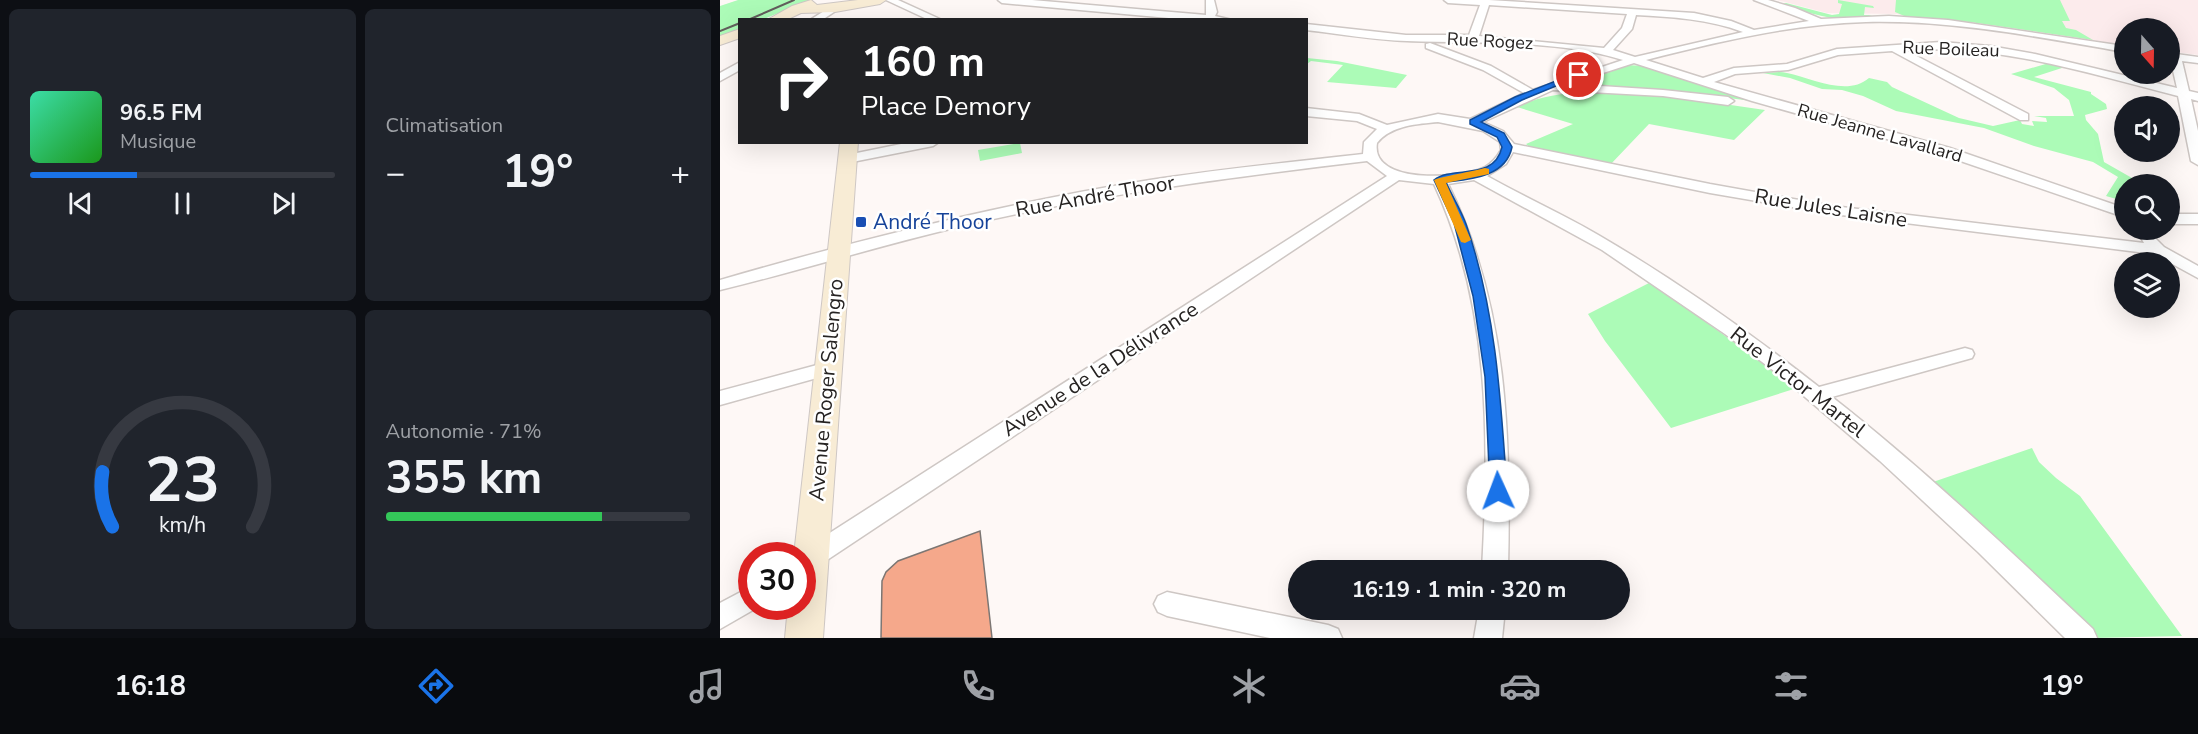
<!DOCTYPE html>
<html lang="fr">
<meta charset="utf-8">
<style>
:root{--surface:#171b24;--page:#20242c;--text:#f1f3f6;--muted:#9ea1a6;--line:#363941;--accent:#1a73e8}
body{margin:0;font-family:"Nunito Sans",sans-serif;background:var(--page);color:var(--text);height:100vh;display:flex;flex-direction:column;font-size:22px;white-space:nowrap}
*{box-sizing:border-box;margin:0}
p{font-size:20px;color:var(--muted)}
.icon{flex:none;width:33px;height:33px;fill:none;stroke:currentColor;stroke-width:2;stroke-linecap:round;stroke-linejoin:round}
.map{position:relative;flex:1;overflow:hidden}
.details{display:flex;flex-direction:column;gap:9px;padding:9px;background:#0d0f14;width:720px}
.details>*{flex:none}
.guide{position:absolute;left:18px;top:18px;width:570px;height:126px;border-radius:0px;box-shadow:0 6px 24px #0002;background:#202124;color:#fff;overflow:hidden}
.needle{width:39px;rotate:160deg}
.fabs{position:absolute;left:1394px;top:18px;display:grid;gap:12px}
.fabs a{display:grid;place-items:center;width:66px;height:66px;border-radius:50%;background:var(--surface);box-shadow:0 6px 24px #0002;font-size:30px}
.speed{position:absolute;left:18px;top:542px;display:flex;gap:12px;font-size:30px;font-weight:700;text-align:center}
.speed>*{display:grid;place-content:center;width:78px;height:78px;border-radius:50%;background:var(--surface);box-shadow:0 6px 24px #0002;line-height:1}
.speed .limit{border:9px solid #d22;background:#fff;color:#111}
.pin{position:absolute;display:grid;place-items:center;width:51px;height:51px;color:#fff;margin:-26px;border:3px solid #fff;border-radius:50%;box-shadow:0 2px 6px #0007}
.me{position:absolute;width:66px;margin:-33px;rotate:358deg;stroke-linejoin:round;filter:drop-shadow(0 0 4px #0008)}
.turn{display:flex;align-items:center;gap:21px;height:126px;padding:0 24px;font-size:27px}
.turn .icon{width:78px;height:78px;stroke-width:2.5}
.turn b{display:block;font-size:42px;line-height:51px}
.big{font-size:45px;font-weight:700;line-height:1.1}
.details .tile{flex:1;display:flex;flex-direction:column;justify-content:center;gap:9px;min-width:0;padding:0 21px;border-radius:9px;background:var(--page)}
.details .dial{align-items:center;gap:0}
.dial svg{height:156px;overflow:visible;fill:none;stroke:var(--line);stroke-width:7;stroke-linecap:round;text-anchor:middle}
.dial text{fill:var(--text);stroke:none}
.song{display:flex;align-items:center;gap:18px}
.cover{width:72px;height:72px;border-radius:9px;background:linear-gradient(135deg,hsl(160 70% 55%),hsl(120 70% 35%))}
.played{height:6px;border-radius:3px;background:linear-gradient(90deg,var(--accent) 35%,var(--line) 35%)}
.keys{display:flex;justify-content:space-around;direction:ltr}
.heat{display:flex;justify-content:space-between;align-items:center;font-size:33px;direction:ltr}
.charge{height:9px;border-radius:4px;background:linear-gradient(90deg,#34c759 71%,var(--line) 0)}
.details .tiles{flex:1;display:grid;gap:9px;grid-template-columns:repeat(2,1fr)}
.trip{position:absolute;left:568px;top:560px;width:342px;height:60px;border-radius:30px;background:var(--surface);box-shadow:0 6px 24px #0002;font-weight:700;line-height:60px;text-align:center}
.menu{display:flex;height:96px;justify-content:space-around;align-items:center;background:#090b0e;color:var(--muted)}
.menu .icon{width:42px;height:42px}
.menu .selected{color:var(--accent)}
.menu b{font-size:27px;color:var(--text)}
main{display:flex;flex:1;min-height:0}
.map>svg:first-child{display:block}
.commercial{fill:#fcebec}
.green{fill:#acfbb7}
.building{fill:#f5a88b;stroke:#7c7673;stroke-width:1.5}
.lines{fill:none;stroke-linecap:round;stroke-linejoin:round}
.street-casing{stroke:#cec7c4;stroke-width:3}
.secondary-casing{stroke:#cec7c4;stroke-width:2}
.street{fill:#fff;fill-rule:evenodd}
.secondary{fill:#f8ecd5;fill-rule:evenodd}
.rail{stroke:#625e5c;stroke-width:2}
.route{fill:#1a73e8;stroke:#114b97;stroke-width:1.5}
.slow{fill:#f59e0b}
.transit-dot{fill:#1a4fb4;stroke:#fff;stroke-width:2}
.labels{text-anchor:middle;stroke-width:5;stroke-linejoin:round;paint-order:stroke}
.far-street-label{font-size:18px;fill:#262322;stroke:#fff}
.street-label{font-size:21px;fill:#262322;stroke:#fff}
.transit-label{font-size:21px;fill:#164399;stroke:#fff;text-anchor:start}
</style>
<main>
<section class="details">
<div class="tiles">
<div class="tile">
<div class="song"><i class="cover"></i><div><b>96.5 FM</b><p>Musique</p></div></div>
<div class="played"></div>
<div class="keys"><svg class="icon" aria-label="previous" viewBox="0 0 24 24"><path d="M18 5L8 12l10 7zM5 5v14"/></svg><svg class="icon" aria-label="pause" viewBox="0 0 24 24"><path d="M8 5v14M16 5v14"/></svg><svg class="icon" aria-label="next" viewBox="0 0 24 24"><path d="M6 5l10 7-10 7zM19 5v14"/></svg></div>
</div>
<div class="tile"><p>Climatisation</p>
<div class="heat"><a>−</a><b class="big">19°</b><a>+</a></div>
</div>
<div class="tile dial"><svg viewBox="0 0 100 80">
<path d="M14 69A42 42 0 1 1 86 69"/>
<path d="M14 69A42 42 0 0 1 9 41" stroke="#1a73e8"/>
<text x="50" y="56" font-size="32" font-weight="700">23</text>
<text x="50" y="72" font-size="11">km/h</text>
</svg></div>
<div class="tile"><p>Autonomie · 71%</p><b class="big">355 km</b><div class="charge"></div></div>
</div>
</section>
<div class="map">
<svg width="1478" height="638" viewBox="0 0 1478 638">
<rect width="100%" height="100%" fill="#fef8f6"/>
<path class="commercial" d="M1057,0h421v55l-29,-4v-23h-45v17l-154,-23 -61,-4 -12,-4 -70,-1z"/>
<path class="green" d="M18,0h72l-46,19 -24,1 -1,10 -19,8v-32z
M1118,0l35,6 1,2 -9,-1 -1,8h8c-29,11 -63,-2 -90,-11l4,-1 46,12 7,-1 3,-10 -4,-1z
M1176,0h164l10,21h-8l4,7 10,2 17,10 -123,-18 -61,-4 -14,-6z
M587,58l30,3 70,14 -11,13 -69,-6 16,-17 -32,-4 -4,3z
M1329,63l16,4 -31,10 57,15v2l15,10 1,5 -22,6 1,5 12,14 6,28 28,16 28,6h-36l-1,17 -17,-5 12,-19 -25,-15 -59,-16 -50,-18 -88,-17 -33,-15 -21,-6 -20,-1 -32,-11 -27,-5c8,0 16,-2 24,0 25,5 60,24 82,5l18,4 5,5 67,31 34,8 27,-6 2,4 12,2 -2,-5 15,1 -1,-4 -12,-2h40l-5,-16 -15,-12 -43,-14z
M907,65l18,1 107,35 -55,-7 -125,-9 2,-3z
M861,92l81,3 103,15 -31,30 -85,-16 -40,42 -77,-17 -6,-5 47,-20 -56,-17c20,-10 42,-13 64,-15z
M300,143l2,10 -42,8 -2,-11z
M931,282l146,106 -126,40 -66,-87 -17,-27z
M1312,448l7,14 17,16 24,18 102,140 -89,2 -160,-156z"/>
<path class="building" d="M260,531l12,107h-111l1,-57 4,-9 12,-11z"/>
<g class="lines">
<defs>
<path id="street" d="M166,0h12l44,20h-13z
M278,0h34l174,15v-15h8l3,12 -2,4 17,4h-41l-189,-17z
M724,0h45l205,13 37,8 23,9 55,-9 -55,-21h14l27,8 26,11 68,-3 59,4 176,26v6c-85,-15 -172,-32 -258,-30 -75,2 -149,20 -220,38l57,18 31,-10 53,-4 50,-15 104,-7 49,4 45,8 142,34 -8,-35 29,4v6l-16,-2 7,30 9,2v8l-7,-2 7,32v34l-7,-4 -13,-65c-90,-23 -179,-52 -273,-46l123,64v6h-8l-128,-69 -54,4 -50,15 -53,4 -21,8 236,66 174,60v9l-184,-63 -188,-53 -118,-38 -65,21 94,6 65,7 6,4 -6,4 -65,-9 -110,-6 -70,32 20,9 11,13 196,40 123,22 311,37 -5,-9 3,-4h14v9l8,8 34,19v12l-44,-24 -321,-40 -123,-21 -197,-41 -7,12 -19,12c37,21 76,38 113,60 77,45 149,96 219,151l146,-39 7,2 2,4 -2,4 -140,39c92,72 176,152 261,232l4,9h-32l-87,-86 -98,-91 -102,-87 -53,-40 -123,-84 -128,-70 -26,4c60,121 63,254 60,386h-26c7,-132 9,-264 -48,-386l-35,-4 -581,386 -9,4 -7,-3v-12h-3l1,-3 587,-376 -20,-15c-134,16 -268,33 -400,64 -83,19 -164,45 -247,65v-10c141,-41 285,-77 430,-100 71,-11 142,-18 213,-26l1,-12 13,-13 -20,-8 -51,-5v-8l53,6 28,11 51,-11 32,5 54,-26 -41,-23 -57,-22v-4l4,-1 61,23 42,24 90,-30c-65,-21 -147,-16 -216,-19 -33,-1 -67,-7 -101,-11v-6l100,11h63l11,-30 -32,-2zM769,5l138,9 -5,14 -18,20 -125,-12zM916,15c37,2 72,4 107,17l-108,25 -22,-7 19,-21zM718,122l45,9 17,11 1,8c-4,7 -9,13 -16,17 -23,12 -115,18 -108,-24 14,-18 41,-19 61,-21z
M112,6l8,2 -18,12h-12z
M20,62v8l-20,11v-8z
M191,142h28l-6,4 -86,17 -7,-4 7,-4z
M1449,214h29v10h-29z
M108,362l7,1 3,5 -3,5 -115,32v-14z
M32,586v20h8l-40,23v-26z
M447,592l161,33 10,4 4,9h-72l-103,-22 -9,-4 -4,-8 4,-8z
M759,609h26l-3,29h-28z"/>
<path id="secondary" d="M91,0l6,5 41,-5h28l-6,4 -45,8 -34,1 -15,7h-19l25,-14z
M20,29v9l-20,7v-9z
M120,142h18l-35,496h-38l3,-32h14v-51h-8z"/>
</defs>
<use href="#street" class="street-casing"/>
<use href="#secondary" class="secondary-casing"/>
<use href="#street" class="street"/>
<use href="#secondary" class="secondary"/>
<path class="rail" d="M28,20l46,-20
M0,31l20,-8"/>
</g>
<path class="route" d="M856,73l7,2 -61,25 -41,22 23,11 8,14c-6,30 -41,32 -66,35 6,14 15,28 20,42 30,86 35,177 41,267l-3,5 -6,2 -6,-2 -2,-5 -5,-114 -12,-81 -19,-73 -20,-43c19,-15 60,2 68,-33l-5,-10 -27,-13v-4l45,-23z"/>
<path class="slow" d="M765,168l4,1v5l-43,9 25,57 -6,3 -4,-1 -27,-62c5,-3 41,-9 51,-12z"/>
<rect class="transit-dot" x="135" y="216" width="12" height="12" rx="3"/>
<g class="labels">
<g class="far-street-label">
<text transform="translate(770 41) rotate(3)" y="6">Rue Rogez</text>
<text transform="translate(1231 49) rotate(2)" y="6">Rue Boileau</text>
<text transform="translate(1160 133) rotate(16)" y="6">Rue Jeanne Lavallard</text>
</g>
<g class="street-label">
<text transform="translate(375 196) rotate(-10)" y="7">Rue André Thoor</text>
<text transform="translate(1111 208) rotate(9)" y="7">Rue Jules Laisne</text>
<text transform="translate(380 369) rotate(-33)" y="7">Avenue de la Délivrance</text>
<text transform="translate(1078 382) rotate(38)" y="7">Rue Victor Martel</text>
<text transform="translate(106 390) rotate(-85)" y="7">Avenue Roger Salengro</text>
</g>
<g class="transit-label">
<text x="153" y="229">André Thoor</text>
</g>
</g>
</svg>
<div class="fabs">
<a><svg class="needle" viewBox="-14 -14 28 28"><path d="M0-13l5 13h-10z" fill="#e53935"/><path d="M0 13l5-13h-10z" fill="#9ea1a6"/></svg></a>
<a><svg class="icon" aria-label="sound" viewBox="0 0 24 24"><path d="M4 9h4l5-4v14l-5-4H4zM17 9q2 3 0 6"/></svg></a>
<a><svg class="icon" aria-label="search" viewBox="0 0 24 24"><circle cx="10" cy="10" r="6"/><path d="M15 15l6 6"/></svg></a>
<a><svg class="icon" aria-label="layers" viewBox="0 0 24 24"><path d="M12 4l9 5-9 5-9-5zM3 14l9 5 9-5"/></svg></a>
</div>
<div class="speed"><div class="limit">30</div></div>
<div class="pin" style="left:859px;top:75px;background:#d93025"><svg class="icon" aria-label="arrive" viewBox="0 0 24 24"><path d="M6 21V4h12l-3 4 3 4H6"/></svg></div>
<svg class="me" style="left:778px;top:491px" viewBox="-20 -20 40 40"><circle r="19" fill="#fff"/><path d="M0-13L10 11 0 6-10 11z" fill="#1a73e8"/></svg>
<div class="trip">16:19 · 1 min · 320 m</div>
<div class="guide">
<div class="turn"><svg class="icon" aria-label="right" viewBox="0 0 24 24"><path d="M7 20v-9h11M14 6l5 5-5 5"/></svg><div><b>160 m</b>Place Demory</div></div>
</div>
</div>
</main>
<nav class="menu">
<b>16:18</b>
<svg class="icon selected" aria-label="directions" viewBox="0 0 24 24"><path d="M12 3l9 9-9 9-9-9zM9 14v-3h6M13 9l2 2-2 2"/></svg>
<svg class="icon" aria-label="music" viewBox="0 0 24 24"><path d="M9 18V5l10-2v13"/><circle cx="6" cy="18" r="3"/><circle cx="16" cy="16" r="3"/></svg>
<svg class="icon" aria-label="phone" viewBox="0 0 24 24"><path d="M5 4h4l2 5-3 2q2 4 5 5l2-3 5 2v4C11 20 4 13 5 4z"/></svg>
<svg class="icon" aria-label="climate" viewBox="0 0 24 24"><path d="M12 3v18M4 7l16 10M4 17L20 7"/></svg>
<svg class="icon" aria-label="car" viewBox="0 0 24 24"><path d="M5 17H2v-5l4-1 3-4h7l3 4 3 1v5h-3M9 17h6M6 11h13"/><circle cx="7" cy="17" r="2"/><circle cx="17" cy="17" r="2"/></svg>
<svg class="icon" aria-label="filters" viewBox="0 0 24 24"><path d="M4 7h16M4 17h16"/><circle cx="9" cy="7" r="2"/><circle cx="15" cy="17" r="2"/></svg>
<b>19°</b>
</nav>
